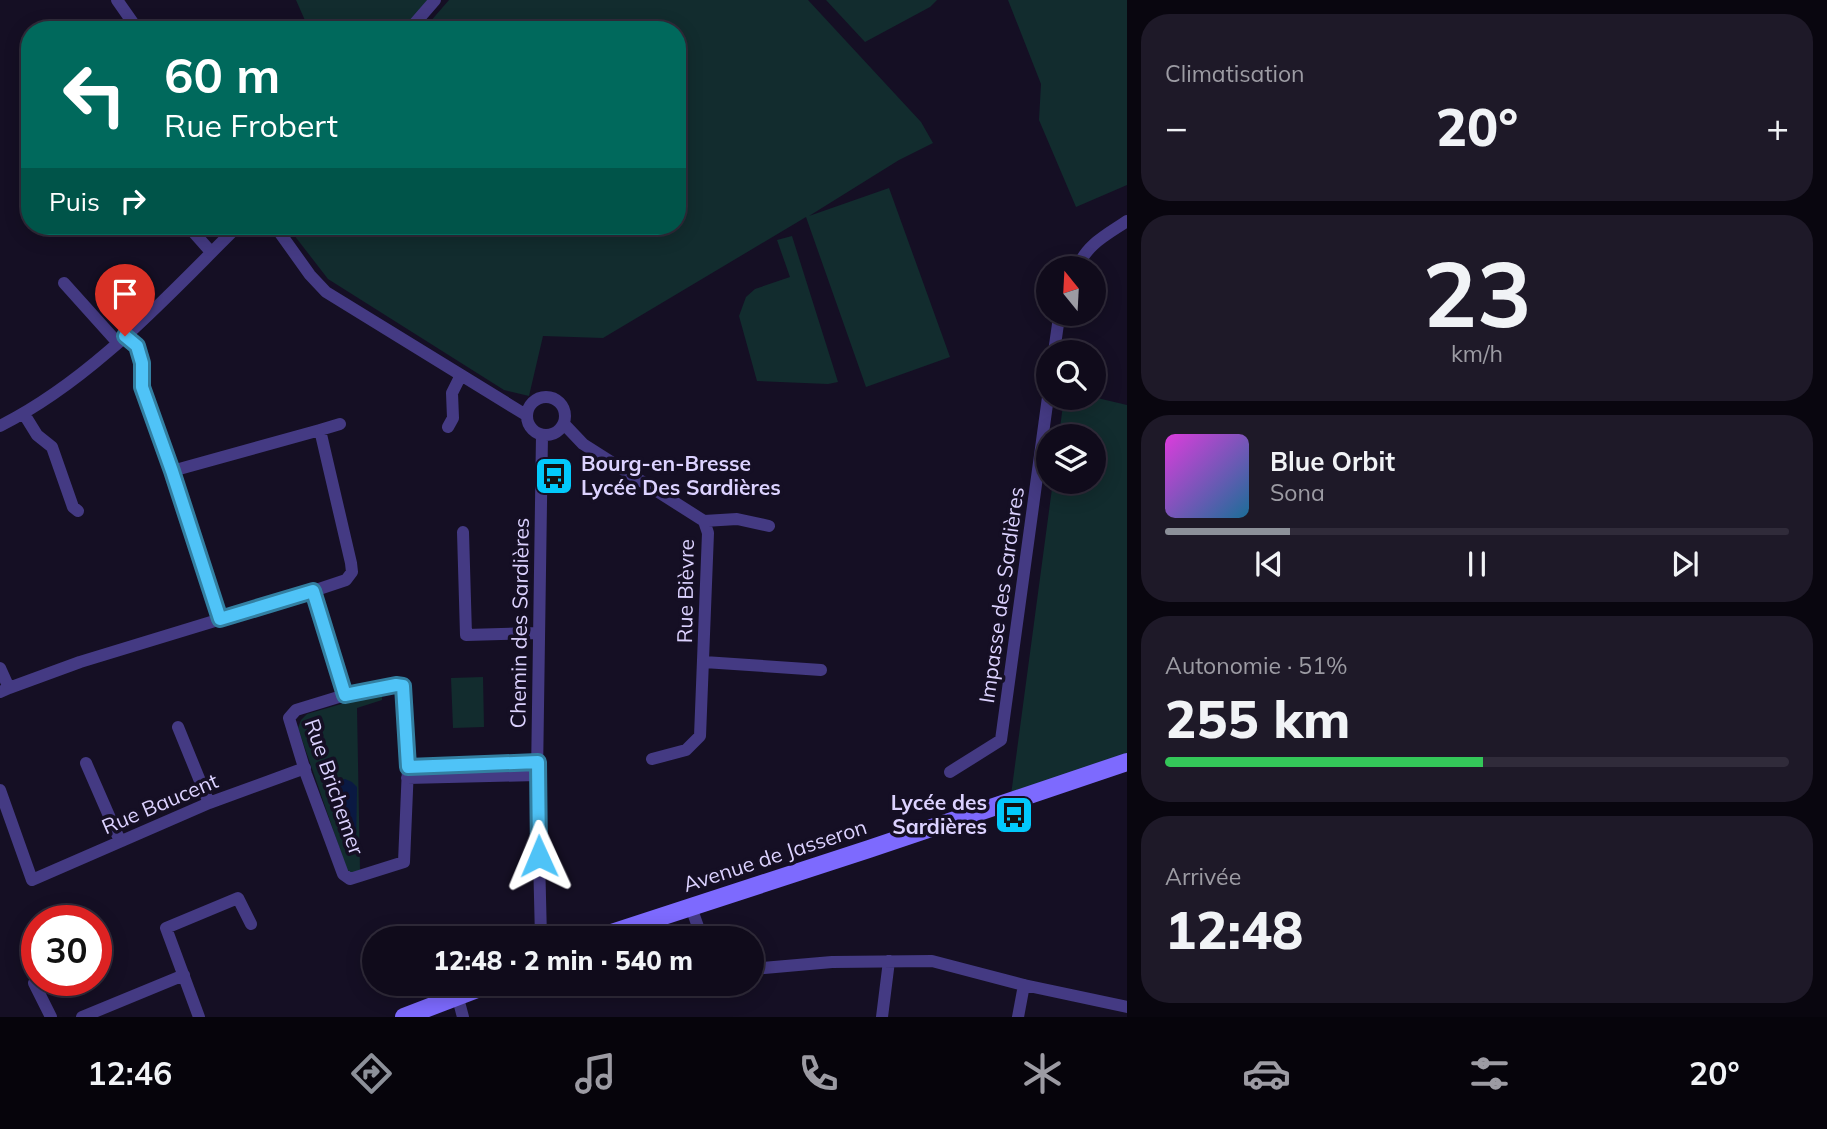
<!DOCTYPE html>
<html lang="fr">
<meta charset="utf-8">
<style>
:root{--surface:#100b1b;--page:#1e1928;--text:#f1f3f6;--muted:#9c9ba3;--line:#302b3a;--accent:#8c9099}
body{margin:0;font-family:Mulish,sans-serif;background:var(--page);color:var(--text);height:100vh;display:flex;flex-direction:column;font-size:26px;white-space:nowrap}
*{box-sizing:border-box;margin:0}
p{font-size:23px;color:var(--muted)}
.icon{flex:none;width:38px;height:38px;fill:none;stroke:currentColor;stroke-width:2;stroke-linecap:round;stroke-linejoin:round}
.map{position:relative;flex:1;overflow:hidden}
.sheet{display:flex;flex-direction:column;gap:14px;padding:14px;background:#09060f;width:700px}
.sheet>*{flex:none}
.guide{position:absolute;left:21px;top:21px;width:665px;height:214px;border-radius:28px;box-shadow:0 4px 18px #0003,0 0 0 2px var(--line);background:#00695c;color:#fff;overflow:hidden}
.needle{width:46px;rotate:342deg}
.fabs{position:absolute;left:1036px;top:256px;display:grid;gap:14px}
.fabs a{display:grid;place-items:center;width:70px;height:70px;border-radius:50%;background:var(--surface);box-shadow:0 4px 18px #0003,0 0 0 2px var(--line);font-size:35px}
.speed{position:absolute;left:21px;top:905px;display:flex;gap:14px;font-size:35px;font-weight:700;text-align:center}
.speed>*{display:grid;place-content:center;width:91px;height:91px;border-radius:50%;background:var(--surface);box-shadow:0 4px 18px #0003,0 0 0 2px var(--line);line-height:1}
.speed .limit{border:10px solid #d22;background:#fff;color:#111}
.pin{position:absolute;display:grid;place-items:center;width:60px;height:60px;color:#fff;margin:-72px -30px;border-radius:50% 50% 50% 0;rotate:-45deg;box-shadow:0 0 7px #0007}
.pin .icon{rotate:45deg}
.me{position:absolute;width:77px;margin:-38px;rotate:359deg;stroke-linejoin:round;filter:drop-shadow(0 0 5px #0008)}
.turn{display:flex;align-items:center;gap:24px;height:147px;padding:0 28px;font-size:32px}
.turn .icon{width:91px;height:91px;stroke-width:2.5}
.turn b{display:block;font-size:49px;line-height:60px}
.then{display:flex;align-items:center;height:66px;padding:0 28px;background:#0003;gap:14px;font-size:26px}
.big{font-size:52px;font-weight:800;line-height:1.1}
.sheet .card{flex:1;display:flex;flex-direction:column;justify-content:center;gap:10px;min-width:0;padding:0 24px;border-radius:28px;background:var(--page)}
.sheet .dial{align-items:center;gap:0}
.dial b{font-size:91px;line-height:1}
.song{display:flex;align-items:center;gap:21px}
.cover{width:84px;height:84px;border-radius:10px;background:linear-gradient(135deg,hsl(300 70% 55%),hsl(200 70% 35%))}
.played{height:7px;border-radius:4px;background:linear-gradient(90deg,var(--accent) 20%,var(--line) 20%)}
.keys{display:flex;justify-content:space-around;direction:ltr}
.heat{display:flex;justify-content:space-between;align-items:center;font-size:38px;direction:ltr}
.charge{height:10px;border-radius:5px;background:linear-gradient(90deg,#34c759 51%,var(--line) 0)}
.trip{position:absolute;left:362px;top:926px;width:402px;height:70px;border-radius:35px;background:var(--surface);box-shadow:0 4px 18px #0003,0 0 0 2px var(--line);font-weight:800;line-height:70px;text-align:center}
.dock{display:flex;height:112px;justify-content:space-around;align-items:center;background:#06040b;color:var(--muted)}
.dock .icon{width:49px;height:49px}
.dock .active{color:var(--accent)}
.dock b{font-size:32px;color:var(--text)}
main{display:flex;flex:1;min-height:0}
.map>svg:first-child{display:block}
.green{fill:#122c2e}
.water{fill:#0a1942}
.lines{fill:none;stroke-linecap:round;stroke-linejoin:round}
.minor{stroke:#443a83;stroke-width:12}
.secondary{stroke:#7d6afe;stroke-width:18}
.route-casing{stroke:#337fa1;stroke-width:18}
.route{stroke:#4fc3f7;stroke-width:12}
.labels{text-anchor:middle;stroke-width:7;stroke-linejoin:round;paint-order:stroke}
.poi-label{font-size:21px;font-weight:bold;fill:#dcd2ff;stroke:#150f24;text-anchor:start}
.street-label{font-size:21px;fill:#dcd2ff;stroke:#150f24}
</style>
<main>
<div class="map">
<svg width="1127" height="1017" viewBox="0 0 1127 1017">
<rect width="100%" height="100%" fill="#150f24"/>
<path class="green" d="M296,0h133l-26,30h-103l7,-5z
M449,0h359l113,122 12,21 -34,17 -90,56 80,-28 61,169 -84,30 -60,-170 -203,121 -60,-2 -14,60 -25,-6 -176,-111 -41,-53h390v-196h-254z
M826,0h111l-7,7 -65,35z
M1008,0h119v185l-51,22 -37,-87 2,-36z
M792,236l46,146 -10,2 -71,-3 -18,-65 7,-19 9,-8 35,-12 -13,-37z
M1064,397h29l34,8v351l-116,39 42,-314h41v-45h-35z
M483,677l1,50 -31,1 -2,-50z
M382,692v8l-25,8 3,163 -8,2 -5,-3 -49,-142 3,-8 6,-6z"/>
<path class="water" d="M345,779l7,3 5,5 -1,63 -9,1 -17,-60 2,-8z"/>
<g class="lines">
<path class="minor" d="M117,0l21,30
M409,30l26,-30
M188,226l23,26
M275,226l35,49 16,17 200,123
M1078,268c7,-23 30,-34 49,-47
M64,283l53,59
M125,336l12,10 5,17v24l30,84
M1054,352l4,-28 4,-11
M527 416a19 19 0 1 1 38 0a19 19 0 1 1-38 0Z
M24,414l13,21 15,12 21,60 5,4
M564,424l19,20 121,77 4,12 -8,203 -14,14 -34,9
M0,426c93,-47 165,-128 238,-200
M448,427l5,-9 -1,-25 9,-18
M320,430l20,-6
M704,521l33,-2 32,7
M463,532l3,103 72,-2
M313,591l32,104
M704,662l117,8
M0,668l9,20 -9,4
M396,685l7,1 5,81 -4,95 -54,17 -7,-5 -37,-100 -17,-56 7,-8 49,-15z
M9,688l71,-26 233,-71 33,-11 6,-8 -1,-9 -31,-133 -148,41 48,148
M178,727l31,76
M86,763l34,78
M408,767l130,-5
M950,772l51,-32 47,-343
M407,778l130,-3
M0,790l32,90 177,-77 96,-35
M691,907l11,31
M541,938l-4,-163 5,-340
M752,969l80,-7 100,-1 92,24 103,22
M34,983l17,34
M455,987l8,30
M82,1017l102,-42
M199,1017l-33,-89 72,-30 13,26
M882,1017l7,-56
M1018,1017l6,-32"/>
<path class="secondary" d="M596,938l273,-89 258,-87
M404,1017l86,-33"/>
</g>
<g class="lines">
<defs>
<path id="route" d="M125,336l12,10 5,17v24l30,84 48,148 93,-28 32,104 51,-10 7,1 5,81 130,-5 1,94"/>
</defs>
<use href="#route" class="route-casing"/>
<use href="#route" class="route"/>
</g>
<defs>
<symbol id="bus-square" viewBox="-11 -11 22 22"><rect x="-9" y="-9" width="18" height="18" rx="4" fill="#02c9fb" stroke="#150f24"/><path d="M-5-6H5V4H4V6H2V4H-2V6H-4V4H-5ZM-3.5-4V0h7V-4ZM-3.5 1.2v1.5H-2V1.2ZM2 1.2v1.5H3.5V1.2Z" fill="#111"/></symbol>
</defs>
<g fill-rule="evenodd">
<use href="#bus-square" x="532" y="454" width="44" height="44"/>
<use href="#bus-square" x="992" y="793" width="44" height="44"/>
</g>
<g class="labels">
<g class="poi-label">
<text x="581" y="471">Bourg-en-Bresse<tspan x="581" dy="24">Lycée Des Sardières</tspan></text>
<text x="987" y="810" text-anchor="end">Lycée des<tspan x="987" dy="24">Sardières</tspan></text>
</g>
<g class="street-label">
<text transform="translate(686 591) rotate(-89)" y="7">Rue Bièvre</text>
<text transform="translate(1002 595) rotate(-82)" y="7">Impasse des Sardières</text>
<text transform="translate(520 623) rotate(-89)" y="7">Chemin des Sardières</text>
<text transform="translate(334 787) rotate(71)" y="7">Rue Brichemer</text>
<text transform="translate(160 804) rotate(-23)" y="7">Rue Baucent</text>
<text transform="translate(775 856) rotate(-18)" y="7">Avenue de Jasseron</text>
</g>
</g>
</svg>
<div class="fabs">
<a><svg class="needle" viewBox="-14 -14 28 28"><path d="M0-13l5 13h-10z" fill="#e53935"/><path d="M0 13l5-13h-10z" fill="#9c9ba3"/></svg></a>
<a><svg class="icon" aria-label="search" viewBox="0 0 24 24"><circle cx="10" cy="10" r="6"/><path d="M15 15l6 6"/></svg></a>
<a><svg class="icon" aria-label="layers" viewBox="0 0 24 24"><path d="M12 4l9 5-9 5-9-5zM3 14l9 5 9-5"/></svg></a>
</div>
<div class="speed"><div class="limit">30</div></div>
<div class="pin" style="left:125px;top:336px;background:#d93025"><svg class="icon" aria-label="arrive" viewBox="0 0 24 24"><path d="M6 21V4h12l-3 4 3 4H6"/></svg></div>
<svg class="me" style="left:539px;top:856px" viewBox="-20 -20 40 40"><path d="M0-17L14 15 0 8-14 15z" fill="#4fc3f7" stroke="#fff" stroke-width="4"/></svg>
<div class="trip">12:48 · 2 min · 540 m</div>
<div class="guide">
<div class="turn"><svg class="icon" aria-label="left" viewBox="0 0 24 24"><path d="M17 20v-9H6M10 6l-5 5 5 5"/></svg><div><b>60 m</b>Rue Frobert</div></div>
<div class="then">Puis<svg class="icon" aria-label="right" viewBox="0 0 24 24"><path d="M7 20v-9h11M14 6l5 5-5 5"/></svg></div>
</div>
</div>
<section class="sheet">
<div class="card"><p>Climatisation</p>
<div class="heat"><a>−</a><b class="big">20°</b><a>+</a></div>
</div>
<div class="card dial"><b>23</b><p>km/h</p></div>
<div class="card">
<div class="song"><i class="cover"></i><div><b>Blue Orbit</b><p>Sona</p></div></div>
<div class="played"></div>
<div class="keys"><svg class="icon" aria-label="previous" viewBox="0 0 24 24"><path d="M18 5L8 12l10 7zM5 5v14"/></svg><svg class="icon" aria-label="pause" viewBox="0 0 24 24"><path d="M8 5v14M16 5v14"/></svg><svg class="icon" aria-label="next" viewBox="0 0 24 24"><path d="M6 5l10 7-10 7zM19 5v14"/></svg></div>
</div>
<div class="card"><p>Autonomie · 51%</p><b class="big">255 km</b><div class="charge"></div></div>
<div class="card"><p>Arrivée</p><b class="big">12:48</b></div>
</section>
</main>
<nav class="dock">
<b>12:46</b>
<svg class="icon active" aria-label="directions" viewBox="0 0 24 24"><path d="M12 3l9 9-9 9-9-9zM9 14v-3h6M13 9l2 2-2 2"/></svg>
<svg class="icon" aria-label="music" viewBox="0 0 24 24"><path d="M9 18V5l10-2v13"/><circle cx="6" cy="18" r="3"/><circle cx="16" cy="16" r="3"/></svg>
<svg class="icon" aria-label="phone" viewBox="0 0 24 24"><path d="M5 4h4l2 5-3 2q2 4 5 5l2-3 5 2v4C11 20 4 13 5 4z"/></svg>
<svg class="icon" aria-label="climate" viewBox="0 0 24 24"><path d="M12 3v18M4 7l16 10M4 17L20 7"/></svg>
<svg class="icon" aria-label="car" viewBox="0 0 24 24"><path d="M5 17H2v-5l4-1 3-4h7l3 4 3 1v5h-3M9 17h6M6 11h13"/><circle cx="7" cy="17" r="2"/><circle cx="17" cy="17" r="2"/></svg>
<svg class="icon" aria-label="filters" viewBox="0 0 24 24"><path d="M4 7h16M4 17h16"/><circle cx="9" cy="7" r="2"/><circle cx="15" cy="17" r="2"/></svg>
<b>20°</b>
</nav>
